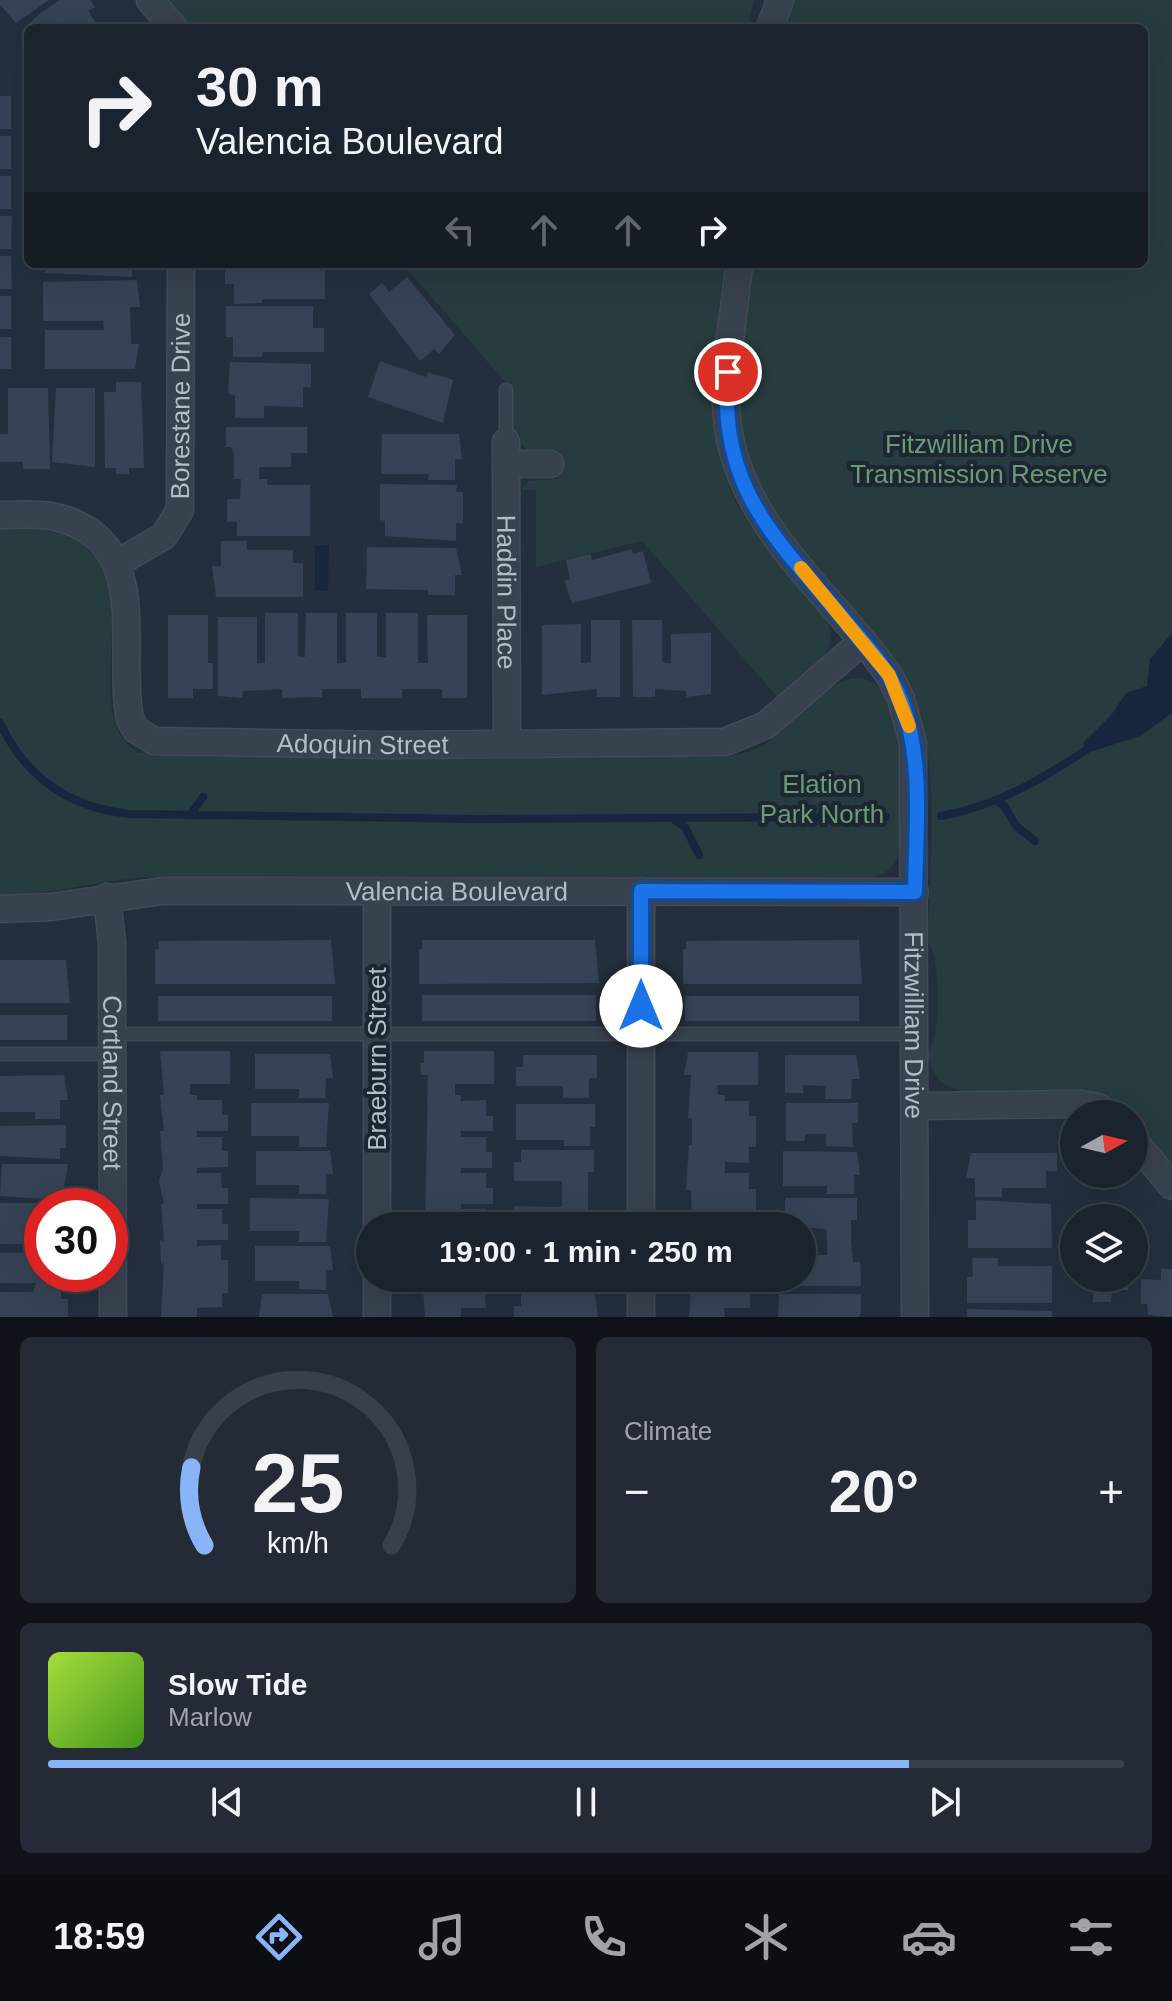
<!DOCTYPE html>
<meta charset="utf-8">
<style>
:root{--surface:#1b232e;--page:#242b36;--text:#f1f3f6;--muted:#a0a4aa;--line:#39404a;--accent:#8ab4f8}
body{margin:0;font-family:Helvetica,sans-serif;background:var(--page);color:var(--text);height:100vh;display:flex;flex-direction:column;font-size:30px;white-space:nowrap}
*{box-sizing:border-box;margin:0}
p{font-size:26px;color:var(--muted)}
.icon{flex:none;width:44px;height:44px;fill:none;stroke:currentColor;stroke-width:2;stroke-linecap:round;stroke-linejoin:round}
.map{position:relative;height:1317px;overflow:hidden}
.side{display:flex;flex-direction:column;gap:20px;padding:20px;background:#0f1319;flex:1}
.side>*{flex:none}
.guide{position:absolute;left:24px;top:24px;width:1124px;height:244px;border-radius:12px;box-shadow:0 8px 32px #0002,0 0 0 2px var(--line);background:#1b232e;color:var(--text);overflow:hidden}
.needle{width:52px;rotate:82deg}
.controls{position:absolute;left:1060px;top:1100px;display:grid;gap:16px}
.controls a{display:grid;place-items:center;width:88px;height:88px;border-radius:50%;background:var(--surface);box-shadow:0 8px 32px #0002,0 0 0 2px var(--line);font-size:40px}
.speed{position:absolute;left:24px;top:1188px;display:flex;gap:16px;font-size:40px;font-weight:700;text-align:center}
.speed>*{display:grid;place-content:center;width:104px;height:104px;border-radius:50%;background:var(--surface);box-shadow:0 8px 32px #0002,0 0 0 2px var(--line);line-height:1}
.speed .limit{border:12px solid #d22;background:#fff;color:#111}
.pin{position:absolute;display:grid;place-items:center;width:68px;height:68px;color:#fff;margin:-34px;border:4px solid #fff;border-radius:50%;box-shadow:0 2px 8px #0007}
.me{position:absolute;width:88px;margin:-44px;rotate:0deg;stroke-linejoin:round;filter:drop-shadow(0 0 6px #0008)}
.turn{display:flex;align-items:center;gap:28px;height:168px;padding:0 40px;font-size:36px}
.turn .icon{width:104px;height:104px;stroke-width:2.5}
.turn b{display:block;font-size:56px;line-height:68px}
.lanes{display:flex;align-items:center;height:76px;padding:0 40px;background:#0003;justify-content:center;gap:40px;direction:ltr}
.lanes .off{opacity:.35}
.big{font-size:60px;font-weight:600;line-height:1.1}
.side .tile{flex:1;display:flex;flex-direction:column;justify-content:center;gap:12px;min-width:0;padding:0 28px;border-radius:12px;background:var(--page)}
.side .dial{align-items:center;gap:0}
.dial svg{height:208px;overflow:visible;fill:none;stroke:var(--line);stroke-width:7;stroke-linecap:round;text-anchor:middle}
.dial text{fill:var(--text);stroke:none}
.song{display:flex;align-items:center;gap:24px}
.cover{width:96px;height:96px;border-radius:12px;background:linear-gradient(135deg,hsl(80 70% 55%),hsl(100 70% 35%))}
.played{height:8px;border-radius:4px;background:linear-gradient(90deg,var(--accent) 80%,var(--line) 80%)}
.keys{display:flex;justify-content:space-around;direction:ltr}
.heat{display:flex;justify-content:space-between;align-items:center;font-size:44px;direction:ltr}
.side .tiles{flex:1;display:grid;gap:20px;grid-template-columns:1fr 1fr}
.tile:last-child{grid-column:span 2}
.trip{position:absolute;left:356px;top:1212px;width:460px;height:80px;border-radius:40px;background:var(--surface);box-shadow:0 8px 32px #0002,0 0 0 2px var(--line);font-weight:600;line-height:80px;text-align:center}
.dock{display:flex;height:128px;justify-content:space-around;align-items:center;background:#0b0e12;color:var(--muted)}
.dock .icon{width:56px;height:56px}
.dock .active{color:var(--accent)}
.dock b{font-size:36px;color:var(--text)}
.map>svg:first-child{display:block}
.green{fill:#263c3f}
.water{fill:#17263c}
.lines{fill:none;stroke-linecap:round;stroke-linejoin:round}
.stream{stroke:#17263c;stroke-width:8}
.building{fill:#364354}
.service-casing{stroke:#414a57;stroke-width:15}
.minor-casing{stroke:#414a57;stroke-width:29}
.service{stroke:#38414e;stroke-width:12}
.minor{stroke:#38414e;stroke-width:26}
.route-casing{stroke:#114b97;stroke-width:20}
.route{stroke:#1a73e8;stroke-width:14}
.slow{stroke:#f59e0b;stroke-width:14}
.labels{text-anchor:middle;stroke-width:8;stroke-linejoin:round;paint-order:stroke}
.street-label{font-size:26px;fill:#b4bcc9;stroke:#1d2633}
.park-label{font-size:26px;fill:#6b9a76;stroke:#1d2633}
</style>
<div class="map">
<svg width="1172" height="1317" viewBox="0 0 1172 1317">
<rect width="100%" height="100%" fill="#242f3e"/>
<path class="green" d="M169,0h585l-6,28h-558z
M787,0h385v1164l-38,-44v-6h-5l-23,-21 -142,-2c-22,-3 -33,-16 -36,-38 14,-20 13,-91 0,-111 1,-70 13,-178 -13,-242 -19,-46 -52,-81 -84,-118 -28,-31 -59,-63 -76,-102 -30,-66 -11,-147 -4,-216h393v-236h-367z
M403,264h321c-9,93 -29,185 29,266 22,32 54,58 74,90 16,36 -26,57 -49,78l-136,-157 -106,26v-77h-15l7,-9 30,-2v-28l-31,-1 -6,-6 -1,-11h-9v-44z
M0,527c18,1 37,0 55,5 110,31 13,179 84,221l588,4c12,-3 24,-5 35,-11 30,-15 75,-85 110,-64 29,18 38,141 27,171 -4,13 -12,20 -25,24h-721c-52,2 -101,18 -153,19z"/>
<path class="water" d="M315,545h14l-1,46h-13z
M1172,633v80l-32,23 -53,17 -4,-10 29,-29 14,-21 21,-7 3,-27z"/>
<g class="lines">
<path class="stream" d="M0,723c27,56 69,84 129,91l349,5 408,-2
M997,801l8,6 11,19 19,15
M190,815l13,-18
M941,816c57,-10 103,-38 151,-70
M672,818l13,9 14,28"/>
</g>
<path class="building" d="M0,0h49l-33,23 -16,-18z
M60,0h30l5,7 -7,4 11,16 8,-5 4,6h-81l-2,-3 11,-11z
M0,96h11v33h-11z
M0,136h11v33h-11z
M0,176h11v33h-11z
M0,216h12l-1,33h-11z
M0,256h11l1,33h-12z
M45,264h87v13l-87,-4z
M225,264h100v35h-63v4l-28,1v-20h-9z
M407,277l48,58 -16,19 -5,-5 -14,12 -51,-67 13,-11 7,9z
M137,280l3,27h-10l1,37h8l-4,25h-90v-39h59l-1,-9h-60v-39z
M0,296h11v33h-11z
M226,306h87v22h11v24h-61l-1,5h-29v-20h-7z
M0,337h11v32h-11z
M380,361l46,16 2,-5 25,8 -10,43 -75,-26z
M230,362l81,2v23h-8v20l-39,-1v12h-29v-22l-7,-3z
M116,382h25l3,86h-15v6h-13v-6h-11l-1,-76h12z
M8,388h40l2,81h-27v-7h-23v-28h8z
M56,388h39v79l-43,-5z
M226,427h81v26h-16v14h-32v12h8v6h43v51h-73v-14h-10v-23h13l1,-20h-7v-25l-3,-7h-5z
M382,434h77l3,25h-7v21h-27l1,-6h-48z
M380,484l77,1 -1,7h7v31h-7v18l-71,-5v-15l-5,-1z
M221,541h26v9h46v13h10v34h-87l-4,-31h9z
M367,547l89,1 6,27h-7v20h-27v-5l-62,-1z
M632,549l1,5 10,-3 8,32 -79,20 -8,-22 6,-2 -4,-19 25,-6 1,6z
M265,613h33v43l7,1 1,-44h31v50h9v-50h31v44h9v-44h32v50h10l-1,-48h40v83h-25v-9h-40v9h-41v-9h-39v8l-40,1v-9l-39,2 -1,7 -24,-2v-79h39v46h8z
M168,615h40v48h5v26h-20v9h-25z
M591,620h29v77h-23v-8l-55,6v-70l39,-1v39h5l5,-1z
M632,620h30v41l4,2h5v-29l40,-1v61l-25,3v-6l-31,-2v8h-22z
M331,940l4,44h-180v-35h4l-1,-8z
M422,940h173l4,43 -180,1v-35h3z
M859,940l3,44h-179v-35h3v-8z
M0,960h66l4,43h-70z
M422,995h174v26h-174z
M158,996h174v25h-174z
M685,996h174v25h-174z
M0,1015h67v25h-67z
M160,1051h70v33h-40v11h7v5h25v15h6v16h-31v6h25v14h6v16l-31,1v5h24l1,15h6v16h-31v5h25v15h6v16h-31v6l24,-1v15h7v33h-6v14l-25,1v9h-36l3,-54 -3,1 -1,-24 4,1 -3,-37h3l-5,-23 4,-13 -3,-37h4l-4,-36h4z
M424,1051h70v33h-39v11h6v6l25,-1v16h7v15h-32v6h25v15h6v16h-31v5h25v15h7v16h-32v5h25v17h-61l3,-151h-7l-1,-12h4z
M688,1052h70v33h-41l1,10h7v6h24v15h7v31h-7v16l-24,-1v11h24v16h7v31h-7v6h-60v-8h3l-1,-28h-5l3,-45h3v-27h-4l3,-43h-7z
M255,1054h75l3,24h-7l-1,20h-26v-9h-44z
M523,1055h74v23h-8v20h-26v-12h-47v-19h7z
M785,1055h71l4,24h-8l-1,20h-26l1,-13 -23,-1v8h-18z
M64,1075l4,25h-8v19h-25v-7h-35v-36z
M251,1103h78l-3,44h-27v-11h-48z
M786,1103h72v20h-6l1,24 -27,-1v-12h-21v7h-19z
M516,1104h79v23h-5v19h-26v-6h-48z
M66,1125v23h-6v11l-60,-3v-30z
M521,1150h73v22h-6v42h7v12l-81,-1v-19l48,1v-26h-48v-19h7z
M256,1151h74l3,23h-7v20h-27v-9h-43z
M783,1151l74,1 3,23h-6v19h-27v-8h-44z
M971,1153h86v18h-11v17h-44v9h-27v-19h-9z
M2,1164h66l-6,36 -62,-4z
M250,1198l79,1 -3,43h-27v-11h-49z
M785,1198h72v22h-6v21l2,21h7l1,24h-75v-8h16v-31h3v8h22v-14l-1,-12 -41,-3z
M976,1200l75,4 1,44h-84v-28h8z
M0,1203h42v45h-6v-4h-36z
M255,1246h75l3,24h-7v20l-27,-1v-8h-44z
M42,1252v22h19v25h7v18h-68v-25h33l3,-9h-36v-30z
M972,1258h26v8h54v37h-85v-26h6z
M1161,1269h11v48l-24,-2 -1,-11h-6v-25l20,1z
M428,1278h64v15h-7l1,15h-25v9h-36l-2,-27h5z
M516,1278h73v11h-25v-5h-48z
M692,1278h64v15h-6v15h-26l1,9h-36z
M1093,1278h35v12h-16l-1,12h-18z
M262,1294h66l5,23h-74z
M521,1294h74l3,23h-84v-11h7z
M779,1294h82v19l-3,4h-80z
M967,1309l85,2v6h-85z"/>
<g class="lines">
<defs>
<path id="service" d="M506,442v-52
M113,1034h803
M0,1054h113"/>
<g id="minor">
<path d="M150,0l24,28"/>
<path d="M770,28l10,-28"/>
<path id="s1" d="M739,264c-4,44 -13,90 -13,134 -1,118 101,189 163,277l12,24 12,44 2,574"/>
<path id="s2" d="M506,442l1,301"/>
<path d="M506,464h44"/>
<path id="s3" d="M0,515c18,0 38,-2 56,2 99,24 60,132 74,202l6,11 18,11 232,4 339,-3 41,-17 97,-84"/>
<path id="s4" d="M116,564l48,-28 16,-26 1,-246"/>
<path d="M641,891v335"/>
<path id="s5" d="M107,897l5,47 1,373"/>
<path id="s6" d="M0,909l50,-2 113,-16 752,1"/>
<path d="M916,1106l165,-2 18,3 10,7"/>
<path d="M1134,1141l38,45"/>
<path d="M377,1226v-335"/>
<path d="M377,1278v39"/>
<path d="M641,1278v39"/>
</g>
</defs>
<use href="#service" class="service-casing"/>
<use href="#minor" class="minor-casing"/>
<use href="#service" class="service"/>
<use href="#minor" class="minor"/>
</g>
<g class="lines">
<defs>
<path id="route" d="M641,1006v-115l274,1c1,-63 9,-132 -14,-192 -11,-29 -32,-52 -52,-75 -69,-82 -132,-135 -121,-253"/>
</defs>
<use href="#route" class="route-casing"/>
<use href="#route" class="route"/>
<path class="slow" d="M801,568l88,107 20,51"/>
</g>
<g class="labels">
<g class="street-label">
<text dy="9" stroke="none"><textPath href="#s4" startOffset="190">Borestane Drive</textPath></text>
<text dy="9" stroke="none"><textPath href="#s2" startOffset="150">Haddin Place</textPath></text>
<text dy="9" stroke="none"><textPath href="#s3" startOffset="534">Adoquin Street</textPath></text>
<text dy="9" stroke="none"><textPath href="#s6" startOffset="458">Valencia Boulevard</textPath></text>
<text dy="9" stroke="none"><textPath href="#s1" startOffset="818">Fitzwilliam Drive</textPath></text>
<text transform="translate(377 1059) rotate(-90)" y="9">Braeburn Street</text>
<text dy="9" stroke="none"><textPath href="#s5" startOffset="186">Cortland Street</textPath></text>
</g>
<g class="park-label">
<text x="979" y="453">Fitzwilliam Drive<tspan x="979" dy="30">Transmission Reserve</tspan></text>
<text x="822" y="793">Elation<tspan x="822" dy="30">Park North</tspan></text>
</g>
</g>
</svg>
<div class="controls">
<a><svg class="needle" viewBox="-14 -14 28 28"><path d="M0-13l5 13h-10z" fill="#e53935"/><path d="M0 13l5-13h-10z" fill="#a0a4aa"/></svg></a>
<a><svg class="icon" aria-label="layers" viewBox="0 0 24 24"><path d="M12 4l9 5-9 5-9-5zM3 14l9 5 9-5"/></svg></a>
</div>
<div class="speed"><div class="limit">30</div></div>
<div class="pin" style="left:728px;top:372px;background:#d93025"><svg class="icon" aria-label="arrive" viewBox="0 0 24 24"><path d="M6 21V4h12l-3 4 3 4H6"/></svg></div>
<svg class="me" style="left:641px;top:1006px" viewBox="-20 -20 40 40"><circle r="19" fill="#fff"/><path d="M0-13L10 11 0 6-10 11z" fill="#1a73e8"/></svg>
<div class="trip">19:00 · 1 min · 250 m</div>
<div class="guide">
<div class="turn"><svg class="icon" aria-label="right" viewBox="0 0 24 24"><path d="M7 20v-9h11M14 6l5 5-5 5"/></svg><div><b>30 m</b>Valencia Boulevard</div></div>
<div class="lanes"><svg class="icon off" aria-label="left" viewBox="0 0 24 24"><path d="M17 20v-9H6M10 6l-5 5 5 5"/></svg><svg class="icon off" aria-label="ahead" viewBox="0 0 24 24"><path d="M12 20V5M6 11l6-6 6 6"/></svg><svg class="icon off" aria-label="ahead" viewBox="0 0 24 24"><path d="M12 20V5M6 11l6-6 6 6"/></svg><svg class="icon" aria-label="right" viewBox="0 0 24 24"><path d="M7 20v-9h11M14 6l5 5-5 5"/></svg></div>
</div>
</div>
<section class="side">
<div class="tiles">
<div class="tile dial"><svg viewBox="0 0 100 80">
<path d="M14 69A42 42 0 1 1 86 69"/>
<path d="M14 69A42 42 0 0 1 9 39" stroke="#8ab4f8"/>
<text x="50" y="56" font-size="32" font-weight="700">25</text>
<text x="50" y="72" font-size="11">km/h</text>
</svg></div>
<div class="tile"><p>Climate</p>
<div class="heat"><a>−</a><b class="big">20°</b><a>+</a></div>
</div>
<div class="tile">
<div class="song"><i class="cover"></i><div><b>Slow Tide</b><p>Marlow</p></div></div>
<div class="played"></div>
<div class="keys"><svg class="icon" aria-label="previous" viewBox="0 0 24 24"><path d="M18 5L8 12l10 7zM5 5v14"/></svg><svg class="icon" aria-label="pause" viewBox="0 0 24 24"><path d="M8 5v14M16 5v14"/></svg><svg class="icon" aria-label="next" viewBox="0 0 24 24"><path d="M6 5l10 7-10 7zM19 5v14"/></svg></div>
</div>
</div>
</section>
<nav class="dock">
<b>18:59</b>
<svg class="icon active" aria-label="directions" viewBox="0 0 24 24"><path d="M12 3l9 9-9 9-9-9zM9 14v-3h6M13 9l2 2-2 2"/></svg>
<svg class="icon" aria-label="music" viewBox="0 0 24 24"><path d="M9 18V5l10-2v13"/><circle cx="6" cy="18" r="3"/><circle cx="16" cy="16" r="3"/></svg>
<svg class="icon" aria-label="phone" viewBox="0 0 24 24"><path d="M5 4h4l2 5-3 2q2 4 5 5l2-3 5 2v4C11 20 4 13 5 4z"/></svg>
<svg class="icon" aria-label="climate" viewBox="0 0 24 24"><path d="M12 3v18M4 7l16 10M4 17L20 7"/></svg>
<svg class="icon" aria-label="car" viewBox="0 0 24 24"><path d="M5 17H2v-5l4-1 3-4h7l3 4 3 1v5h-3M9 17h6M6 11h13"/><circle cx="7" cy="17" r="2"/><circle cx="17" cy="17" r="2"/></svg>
<svg class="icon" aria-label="filters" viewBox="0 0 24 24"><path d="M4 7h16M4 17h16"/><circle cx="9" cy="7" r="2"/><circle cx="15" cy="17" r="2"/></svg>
</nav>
